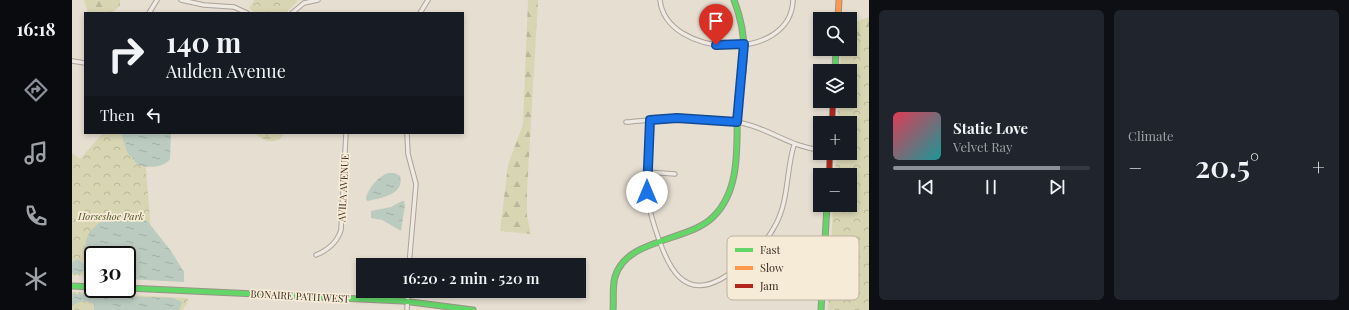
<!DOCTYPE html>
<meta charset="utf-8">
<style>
:root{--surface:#171b24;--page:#20242c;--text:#f1f3f6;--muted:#9ea1a6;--line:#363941;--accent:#8c9099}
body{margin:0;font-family:"Playfair Display",serif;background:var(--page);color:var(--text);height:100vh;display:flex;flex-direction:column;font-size:15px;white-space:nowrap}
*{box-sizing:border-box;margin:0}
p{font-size:13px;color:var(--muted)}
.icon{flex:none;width:22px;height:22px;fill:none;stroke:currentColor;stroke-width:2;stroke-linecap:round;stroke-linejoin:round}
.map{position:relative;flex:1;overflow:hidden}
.panel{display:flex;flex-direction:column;gap:10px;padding:10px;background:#0d0f14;width:480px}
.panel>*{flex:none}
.hud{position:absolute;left:12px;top:12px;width:380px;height:122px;border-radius:0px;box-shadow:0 2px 6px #0003;background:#171b24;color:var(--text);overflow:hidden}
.tools{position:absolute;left:741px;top:12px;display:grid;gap:8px}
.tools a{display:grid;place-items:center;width:44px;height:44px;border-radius:0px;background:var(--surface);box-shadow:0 2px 6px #0003;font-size:20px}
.speed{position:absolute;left:12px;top:246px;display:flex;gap:8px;font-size:20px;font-weight:700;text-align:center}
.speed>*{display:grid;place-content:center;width:52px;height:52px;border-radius:50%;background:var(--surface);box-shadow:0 2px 6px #0003;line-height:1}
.speed .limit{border:2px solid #111;border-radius:6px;background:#fff;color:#111}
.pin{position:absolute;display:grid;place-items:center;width:34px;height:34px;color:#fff;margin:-41px -17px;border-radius:50% 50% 50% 0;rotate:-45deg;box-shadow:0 0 4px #0007}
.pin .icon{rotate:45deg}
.me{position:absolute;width:44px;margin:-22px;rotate:0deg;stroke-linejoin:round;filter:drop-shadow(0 0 3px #0008)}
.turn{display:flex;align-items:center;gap:14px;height:84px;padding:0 16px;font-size:18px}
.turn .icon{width:52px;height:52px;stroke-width:2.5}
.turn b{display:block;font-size:28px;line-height:34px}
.then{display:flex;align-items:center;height:38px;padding:0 16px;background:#0003;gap:8px;font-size:15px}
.big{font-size:30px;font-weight:600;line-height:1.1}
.panel .card{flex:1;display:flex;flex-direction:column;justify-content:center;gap:6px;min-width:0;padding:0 14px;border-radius:6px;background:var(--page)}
.song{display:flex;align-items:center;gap:12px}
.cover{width:48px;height:48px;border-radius:6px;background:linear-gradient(135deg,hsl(350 70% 55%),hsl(180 70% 35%))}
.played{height:4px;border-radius:2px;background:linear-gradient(90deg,var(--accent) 85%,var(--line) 85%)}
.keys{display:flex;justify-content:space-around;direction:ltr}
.heat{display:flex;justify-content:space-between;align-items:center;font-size:22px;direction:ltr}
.panel .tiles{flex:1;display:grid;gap:10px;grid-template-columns:repeat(2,1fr)}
.trip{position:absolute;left:284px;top:258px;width:230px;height:40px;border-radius:0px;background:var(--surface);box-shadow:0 2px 6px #0003;font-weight:600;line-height:40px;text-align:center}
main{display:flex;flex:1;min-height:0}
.tabs{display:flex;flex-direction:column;width:72px;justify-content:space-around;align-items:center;background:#090b0e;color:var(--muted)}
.tabs .icon{width:28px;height:28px}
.tabs .on{color:var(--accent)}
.tabs b{font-size:18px;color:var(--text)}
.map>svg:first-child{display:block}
.forest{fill:url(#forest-firs)}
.wetland{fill:url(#wetland-marsh)}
.park{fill:url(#park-crowns)}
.water{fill:url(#water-ripples)}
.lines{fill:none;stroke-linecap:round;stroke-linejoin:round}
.street-casing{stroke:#aca399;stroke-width:5.5}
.fast-casing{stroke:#9b9389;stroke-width:7}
.slow-casing{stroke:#9b9389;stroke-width:7}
.jam-casing{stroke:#9b9389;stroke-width:7}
.street{stroke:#eee9e2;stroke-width:3.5}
.fast{stroke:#63d668;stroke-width:5}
.slow{stroke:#ff974d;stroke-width:5}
.jam{stroke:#b3261e;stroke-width:5}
.route-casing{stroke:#114b97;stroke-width:10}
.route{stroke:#1a73e8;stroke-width:7}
.labels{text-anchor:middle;stroke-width:3.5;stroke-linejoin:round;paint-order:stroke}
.street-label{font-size:10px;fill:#3b2b20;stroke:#f6ebd7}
.park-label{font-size:10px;font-style:italic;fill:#4f5827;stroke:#f6ebd7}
.key{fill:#f6ebd7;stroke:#beb1a0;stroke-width:1}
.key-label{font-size:11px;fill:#3b2b20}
</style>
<main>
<nav class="tabs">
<b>16:18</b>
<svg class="icon on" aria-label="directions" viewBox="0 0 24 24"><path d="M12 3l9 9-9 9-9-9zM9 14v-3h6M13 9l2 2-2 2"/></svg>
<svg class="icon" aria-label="music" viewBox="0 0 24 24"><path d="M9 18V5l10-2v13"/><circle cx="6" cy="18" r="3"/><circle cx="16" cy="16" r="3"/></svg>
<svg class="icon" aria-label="phone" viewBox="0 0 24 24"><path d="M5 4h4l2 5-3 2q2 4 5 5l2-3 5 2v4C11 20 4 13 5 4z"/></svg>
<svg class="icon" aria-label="climate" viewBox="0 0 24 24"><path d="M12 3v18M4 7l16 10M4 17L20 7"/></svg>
</nav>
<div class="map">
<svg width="797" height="310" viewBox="0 0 797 310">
<defs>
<pattern id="forest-firs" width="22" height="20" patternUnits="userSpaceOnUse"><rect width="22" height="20" fill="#d8d5b3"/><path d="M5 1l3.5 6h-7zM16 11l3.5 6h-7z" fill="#bab79a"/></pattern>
<pattern id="wetland-marsh" width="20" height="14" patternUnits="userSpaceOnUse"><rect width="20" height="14" fill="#d8d5b3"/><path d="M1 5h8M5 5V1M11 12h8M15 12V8" fill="none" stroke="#bab79a"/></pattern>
<pattern id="park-crowns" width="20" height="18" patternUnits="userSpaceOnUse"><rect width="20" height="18" fill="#d8d5b3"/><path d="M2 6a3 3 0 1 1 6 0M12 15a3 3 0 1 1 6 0" fill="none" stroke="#bab79a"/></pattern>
<pattern id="water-ripples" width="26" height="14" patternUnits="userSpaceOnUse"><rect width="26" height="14" fill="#bbcbc0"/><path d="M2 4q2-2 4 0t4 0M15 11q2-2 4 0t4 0" fill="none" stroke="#a2aea5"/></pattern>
</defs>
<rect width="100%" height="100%" fill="#e6ded1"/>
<path class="forest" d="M12,0h36v5l-8,8h-24z
M456,0h10l-11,191v25l4,18 -31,-3 8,-66 15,-41z
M797,17v20l-18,-1 -1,-12z"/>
<path class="wetland" d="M183,133h30l-6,7c-11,3 -16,1 -24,-7z"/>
<path class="park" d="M182,0h44l-12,13h-31l-6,-5z
M778,36h19v274h-41l5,-105h17v-30h-15l1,-22h14v-30h-13l1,-22h12v-30h-10l1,-22h9z
M31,133h40l12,146 -28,-24h-34v21l-21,-1v-122l8,6z
M0,292l116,6 -1,6 -5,6h-110z"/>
<path class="water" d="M49,133h50l-1,26c-6,9 -23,9 -32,6l-11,-13z
M316,173h7l5,3c5,19 -19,22 -32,25l-2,-2c1,-10 13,-23 22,-26z
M330,201h2l1,4 -4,26 -19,-11 -11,-2v-7l20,-4z
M52,214l10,1 14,7 23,29 13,21v10l-57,-3v-24h-34v7c-21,-23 7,-46 31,-48z
M5,259l9,6v4l-6,5 -8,-1v-10z
M0,294l101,4 9,4 -3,8h-85v-5c-7,-6 -15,-3 -22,1z"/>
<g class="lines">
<defs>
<path id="street" d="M109,0l23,5 30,2 13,6
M588,0c6,58 131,64 133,0
M77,13l8,-13
M220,13l12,-10 14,-3
M348,13l8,-13
M0,61l13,2
M578,120c-1,24 -5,49 -3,73 1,15 6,29 11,44 10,29 25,63 63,42 23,-13 42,-30 55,-55 13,-25 10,-53 18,-79
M554,122c38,-3 79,-8 116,1 28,6 49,24 78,27
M335,133l1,21 8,30 -7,81
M575,172l28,2
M244,255c12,-5 21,-12 25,-25l5,-97
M335,310l1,-19"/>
<path id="fast" d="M763,71l1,-22
M0,286l21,1
M55,288l276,13 70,9
M541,310c1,-11 -1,-23 2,-33 11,-39 73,-35 98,-60 31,-30 22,-80 25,-119 1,-9 4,-18 5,-27 3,-24 0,-48 -9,-71
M749,310l6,-105"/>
<path id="slow" d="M766,19l1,-19"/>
<path id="jam" d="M760,123l1,-22
M757,175l1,-22"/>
</defs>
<use href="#street" class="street-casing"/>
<use href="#fast" class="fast-casing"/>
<use href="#slow" class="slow-casing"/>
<use href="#jam" class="jam-casing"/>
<use href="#street" class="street"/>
<use href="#fast" class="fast"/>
<use href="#slow" class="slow"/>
<use href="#jam" class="jam"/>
</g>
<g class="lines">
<defs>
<path id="route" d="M575,192l3,-72 27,-2 60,4 7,-78 -28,1"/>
</defs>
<use href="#route" class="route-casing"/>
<use href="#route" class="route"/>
</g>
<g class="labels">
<g class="street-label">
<text transform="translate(271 188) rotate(-87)" y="4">AVILA AVENUE</text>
<text transform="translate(228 296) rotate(3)" y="4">BONAIRE PATH WEST</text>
</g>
<g class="park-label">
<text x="39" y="220">Horseshoe Park</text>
</g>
</g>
<rect x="655" y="236" width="132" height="64" rx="6" class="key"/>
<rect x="663" y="248" width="18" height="4" fill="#63d668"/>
<rect x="663" y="266" width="18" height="4" fill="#ff974d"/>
<rect x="663" y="284" width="18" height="4" fill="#b3261e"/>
<g class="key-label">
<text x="688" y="254">Fast</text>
<text x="688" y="272">Slow</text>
<text x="688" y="290">Jam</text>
</g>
</svg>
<div class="tools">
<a><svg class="icon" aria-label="search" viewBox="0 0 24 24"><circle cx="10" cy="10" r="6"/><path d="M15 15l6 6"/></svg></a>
<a><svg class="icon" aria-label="layers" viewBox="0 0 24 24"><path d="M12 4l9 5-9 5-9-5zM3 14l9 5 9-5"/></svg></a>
<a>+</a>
<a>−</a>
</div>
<div class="speed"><div class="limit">30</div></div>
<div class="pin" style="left:644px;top:45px;background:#d93025"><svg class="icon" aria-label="arrive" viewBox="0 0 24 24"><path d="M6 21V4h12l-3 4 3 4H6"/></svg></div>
<svg class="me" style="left:575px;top:192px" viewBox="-20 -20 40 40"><circle r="19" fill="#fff"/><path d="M0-13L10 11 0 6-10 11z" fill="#1a73e8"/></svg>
<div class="trip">16:20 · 2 min · 520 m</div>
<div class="hud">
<div class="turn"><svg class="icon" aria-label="right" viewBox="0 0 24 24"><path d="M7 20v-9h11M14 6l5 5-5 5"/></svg><div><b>140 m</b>Aulden Avenue</div></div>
<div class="then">Then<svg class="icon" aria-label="left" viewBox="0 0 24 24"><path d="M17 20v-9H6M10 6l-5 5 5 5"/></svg></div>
</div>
</div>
<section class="panel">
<div class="tiles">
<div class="card">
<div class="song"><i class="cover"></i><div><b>Static Love</b><p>Velvet Ray</p></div></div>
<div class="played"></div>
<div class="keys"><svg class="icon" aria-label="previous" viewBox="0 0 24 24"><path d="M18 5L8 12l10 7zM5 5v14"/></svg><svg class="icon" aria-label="pause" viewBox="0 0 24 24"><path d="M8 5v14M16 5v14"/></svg><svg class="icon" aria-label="next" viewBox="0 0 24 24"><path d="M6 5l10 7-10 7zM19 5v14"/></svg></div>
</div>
<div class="card"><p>Climate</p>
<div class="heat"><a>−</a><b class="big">20.5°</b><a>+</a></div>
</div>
</div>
</section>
</main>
